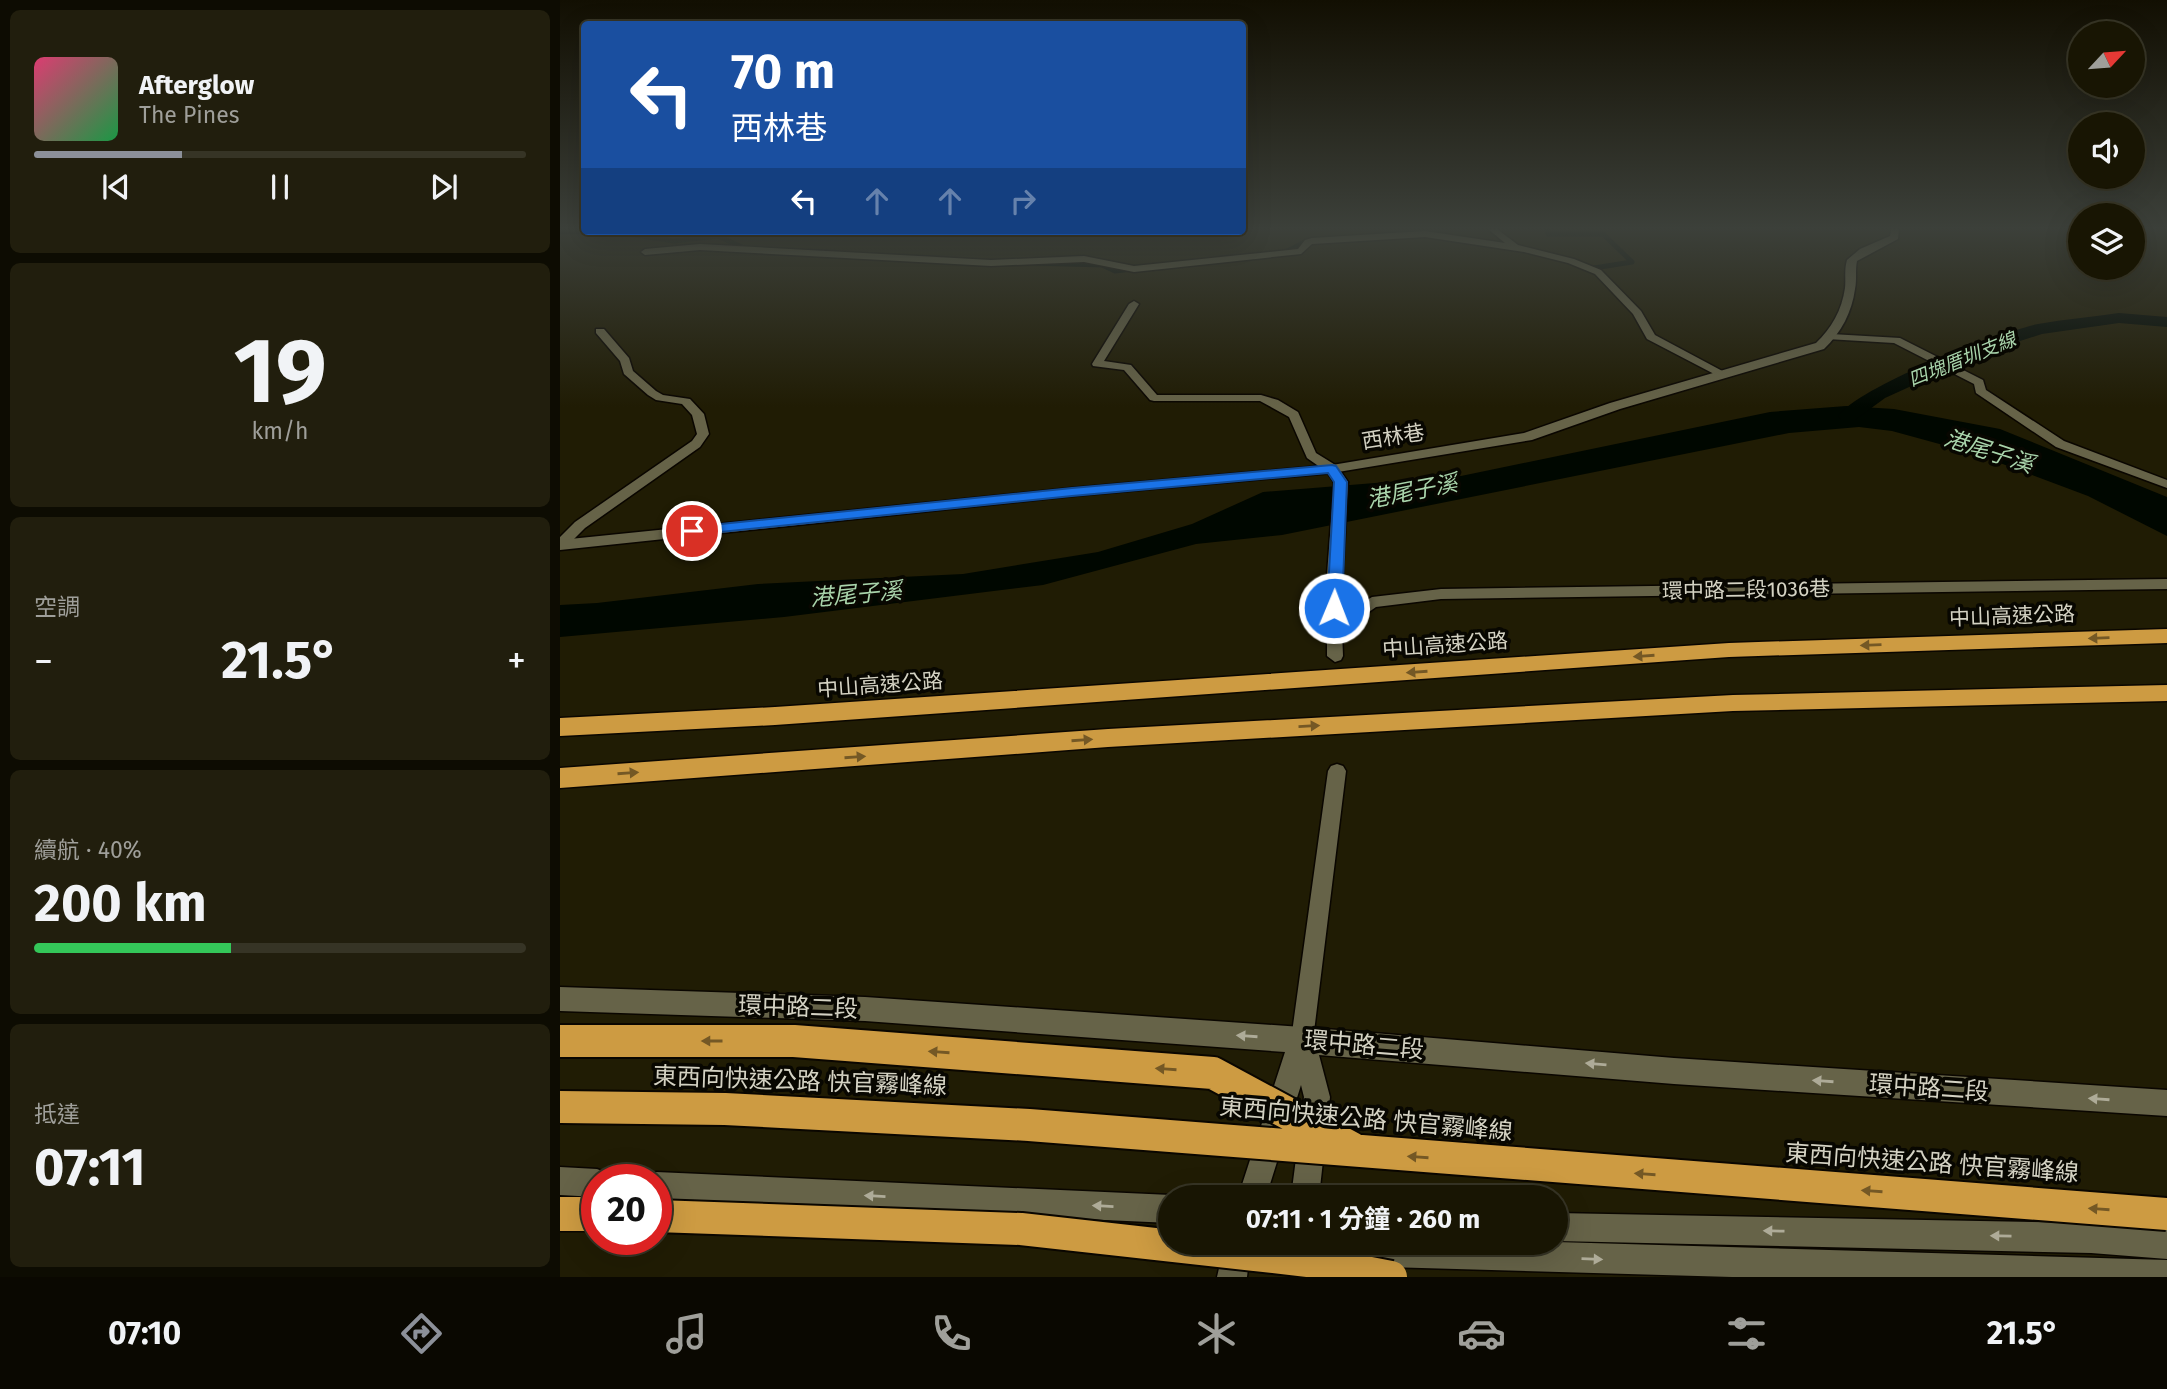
<!DOCTYPE html>
<html lang="zh-TW">
<meta charset="utf-8">
<style>
:root{--surface:#181503;--page:#211e0d;--text:#f1f3f6;--muted:#9f9f9a;--line:#363425;--accent:#8c9099}
body{margin:0;font-family:"Fira Sans","Noto Sans TC",sans-serif;background:var(--page);color:var(--text);height:100vh;display:flex;flex-direction:column;font-size:26px;white-space:nowrap}
*{box-sizing:border-box;margin:0}
p{font-size:23px;color:var(--muted)}
.icon{flex:none;width:38px;height:38px;fill:none;stroke:currentColor;stroke-width:2;stroke-linecap:round;stroke-linejoin:round}
.map{position:relative;flex:1;overflow:hidden}
.details{display:flex;flex-direction:column;gap:10px;padding:10px;background:#0d0c02;width:560px}
.details>*{flex:none}
.guide{position:absolute;left:21px;top:21px;width:665px;height:214px;border-radius:7px;box-shadow:0 7px 28px #0002,0 0 0 2px var(--line);background:#1a4fa0;color:#fff;overflow:hidden}
.needle{width:46px;rotate:64deg}
.tools{position:absolute;left:1508px;top:21px;display:grid;gap:14px}
.tools a{display:grid;place-items:center;width:77px;height:77px;border-radius:50%;background:var(--surface);box-shadow:0 7px 28px #0002,0 0 0 2px var(--line);font-size:35px}
.speed{position:absolute;left:21px;top:1164px;display:flex;gap:14px;font-size:35px;font-weight:700;text-align:center}
.speed>*{display:grid;place-content:center;width:91px;height:91px;border-radius:50%;background:var(--surface);box-shadow:0 7px 28px #0002,0 0 0 2px var(--line);line-height:1}
.speed .limit{border:10px solid #d22;background:#fff;color:#111}
.pin{position:absolute;display:grid;place-items:center;width:60px;height:60px;color:#fff;margin:-30px;border:4px solid #fff;border-radius:50%;box-shadow:0 2px 7px #0007}
.me{position:absolute;width:77px;margin:-38px;rotate:1deg;stroke-linejoin:round;filter:drop-shadow(0 0 5px #0008)}
.turn{display:flex;align-items:center;gap:24px;height:147px;padding:0 35px;font-size:32px}
.turn .icon{width:91px;height:91px;stroke-width:2.5}
.turn b{display:block;font-size:49px;line-height:60px}
.lanes{display:flex;align-items:center;height:66px;padding:0 35px;background:#0003;justify-content:center;gap:35px;direction:ltr}
.lanes .off{opacity:.35}
.big{font-size:52px;font-weight:700;line-height:1.1}
.details .widget{flex:1;display:flex;flex-direction:column;justify-content:center;gap:10px;min-width:0;padding:0 24px;border-radius:10px;background:var(--page)}
.details .dial{align-items:center;gap:0}
.dial b{font-size:91px;line-height:1}
.song{display:flex;align-items:center;gap:21px}
.cover{width:84px;height:84px;border-radius:10px;background:linear-gradient(135deg,hsl(340 70% 55%),hsl(140 70% 35%))}
.played{height:7px;border-radius:4px;background:linear-gradient(90deg,var(--accent) 30%,var(--line) 30%)}
.keys{display:flex;justify-content:space-around;direction:ltr}
.heat{display:flex;justify-content:space-between;align-items:center;font-size:38px;direction:ltr}
.charge{height:10px;border-radius:5px;background:linear-gradient(90deg,#34c759 40%,var(--line) 0)}
.trip{position:absolute;left:598px;top:1185px;width:410px;height:70px;border-radius:35px;background:var(--surface);box-shadow:0 7px 28px #0002,0 0 0 2px var(--line);font-weight:700;line-height:70px;text-align:center}
.tabs{display:flex;height:112px;justify-content:space-around;align-items:center;background:#0a0801;color:var(--muted)}
.tabs .icon{width:49px;height:49px}
.tabs .active{color:var(--accent)}
.tabs b{font-size:32px;color:var(--text)}
main{display:flex;flex:1;min-height:0}
.map>svg:first-child{display:block}
.water{fill:#000700}
.lines{fill:none;stroke-linecap:round;stroke-linejoin:round}
.stream{stroke:#000700;stroke-width:5}
.canal{fill:#000700;fill-rule:evenodd}
.lane-casing{stroke:#0a0600;stroke-width:3}
.street-casing{stroke:#0a0600;stroke-width:3}
.secondary-casing{stroke:#0a0600;stroke-width:3}
.highway-casing{stroke:#0a0600;stroke-width:3}
.lane{fill:#666348;fill-rule:evenodd}
.street{fill:#666348;fill-rule:evenodd}
.secondary{fill:#666348;fill-rule:evenodd}
.highway{fill:#cd9b42;fill-rule:evenodd}
.highway-bridge-casing{stroke:#0a0600;stroke-width:36;stroke-linecap:butt}
.highway-bridge{stroke:#cd9b42;stroke-width:32}
.oneway{fill:#745825}
.oneway2{fill:#aeab98}
.route{fill:#1a73e8;stroke:#114b97;stroke-width:2}
.labels{text-anchor:middle;stroke-width:7;stroke-linejoin:round;paint-order:stroke}
.far-water-label{font-size:19px;font-style:italic;fill:#a9d4ab;stroke:#080701}
.street-label{font-size:21px;fill:#d4d2c3;stroke:#080701}
.water-label{font-size:23px;font-style:italic;fill:#a9d4ab;stroke:#080701}
.near-street-label{font-size:24px;fill:#d4d2c3;stroke:#080701}
</style>
<main>
<section class="details">
<div class="widget">
<div class="song"><i class="cover"></i><div><b>Afterglow</b><p>The Pines</p></div></div>
<div class="played"></div>
<div class="keys"><svg class="icon" aria-label="previous" viewBox="0 0 24 24"><path d="M18 5L8 12l10 7zM5 5v14"/></svg><svg class="icon" aria-label="pause" viewBox="0 0 24 24"><path d="M8 5v14M16 5v14"/></svg><svg class="icon" aria-label="next" viewBox="0 0 24 24"><path d="M6 5l10 7-10 7zM19 5v14"/></svg></div>
</div>
<div class="widget dial"><b>19</b><p>km/h</p></div>
<div class="widget"><p>空調</p>
<div class="heat"><a>−</a><b class="big">21.5°</b><a>+</a></div>
</div>
<div class="widget"><p>續航 · 40%</p><b class="big">200 km</b><div class="charge"></div></div>
<div class="widget"><p>抵達</p><b class="big">07:11</b></div>
</section>
<div class="map">
<svg width="1607" height="1277" viewBox="0 0 1607 1277">
<rect width="100%" height="100%" fill="#201c04"/>
<path class="water" d="M1286,406l48,3 106,20 167,68v39l-79,-40 -112,-42 -84,-23 -33,-4 -70,6 -507,102 -86,9 -153,41 -259,32 -224,20v-32l37,-2 161,-19 205,-10 135,-22 94,-28 71,-32 198,-16 309,-64z"/>
<g class="lines">
<path class="stream" d="M988,229v5h55l29,28 -38,6
M0,232h56l58,9 44,-5 28,13
M724,252c12,-3 16,-11 29,-12
M474,263l68,2 13,6 17,-2
M1038,270l25,25"/>
<path class="canal" d="M1559,313l48,4v10l-48,-4 -77,11 -56,18 -101,46 -30,22h-14l-3,-4c22,-30 161,-84 200,-92 27,-5 54,-7 81,-11z"/>
<defs>
<path id="lane" d="M928,229h9l21,16 56,14 27,11 40,41 14,24 73,39 -10,2 -71,-37 -14,-25 -38,-40 -27,-11 -44,-11 -99,-15 -113,7 -11,10 -167,18 -50,-10 -93,4 -291,-16 -55,5 -4,-3 4,-3 55,-5 291,16 93,-4 50,10 164,-17 7,-9 7,-2 113,-7 80,12z
M574,301l5,3 -35,57 27,4 26,30h104l17,5 20,12 18,41 21,13 11,16 -2,3h-10l-9,-13 -20,-14 -18,-41 -29,-16h-106l-4,-1 -26,-30 -31,-4 -1,-2 37,-60z
M36,329h8l25,29 4,13 23,20 7,4 27,4 14,15 5,20 -9,13 -115,81 -20,20 -5,1v-12l15,-15 117,-81 5,-7 -5,-19 -10,-11 -26,-4 -8,-5 -24,-21 -4,-13 -24,-28z
M1271,334l69,4 83,42 3,10 78,51 103,39v8l-111,-41 -80,-54 -2,-9 -80,-41 -67,-4 -1,-2z
M1607,579v10l-726,10 -65,8 -34,24 1,25 -2,4 -6,2 -8,-6v-68l7,-5 7,5 1,28 30,-19 69,-8z
M777,764l6,2 3,5 -33,269 -3,8 -8,3 -8,-3 -3,-8 37,-269 3,-5z"/>
<path id="street" d="M1331,229h8l-1,10 -41,22c-2,9 0,18 -2,28 -3,23 -14,44 -31,60l-204,60 -88,31 -200,33 -260,23 -512,54v-10l512,-52 260,-23 192,-32 86,-30 206,-60c15,-14 26,-33 29,-55 1,-9 -1,-18 2,-28l13,-11 30,-13z
M781,478l7,4 -6,106 -8,5 -8,-5 8,-106z"/>
<path id="secondary" d="M0,987l305,10 437,30 372,31 493,32v26l-493,-32 -355,-29 11,42 -11,100h-28l13,-100 -3,-12 -35,112h-28l47,-145 -420,-31 -305,-10z
M0,1167l37,2 10,4 3,7h-13v17l-37,-2z
M96,1172l515,23 6,2h-6v26l-515,-23v-20h-11z
M996,1213l535,10 76,6v30l-76,-6 -535,-12z
M665,1242h26l-4,35h-30z
M745,1242h251l611,18v17h-435l-415,-12 -10,-5 -5,-10z"/>
<path id="highway" d="M1607,629v14l-438,14 -954,68 -215,11v-18l215,-11 954,-64z
M1607,685v16l-434,10 -625,36 -548,41v-20l548,-39 625,-34z
M0,1197h37v34h-37z"/>
</defs>
<use href="#lane" class="lane-casing"/>
<use href="#street" class="street-casing"/>
<use href="#secondary" class="secondary-casing"/>
<use href="#highway" class="highway-casing"/>
<use href="#lane" class="lane"/>
<use href="#street" class="street"/>
<use href="#secondary" class="secondary"/>
<use href="#highway" class="highway"/>
<defs>
<path id="highway-bridge" d="M0,1041h234l419,32 139,75
M0,1107l165,2 304,16 1138,89
M96,1216l365,13 287,32 83,16"/>
</defs>
<use href="#highway-bridge" class="highway-bridge-casing"/>
<use href="#highway-bridge" class="highway-bridge"/>
</g>
<defs><path id="oneway-solid" d="M-6-.8H1V-3.2L6.5 0L1 3.2V.8H-6Z" transform="scale(1.75)"/></defs>
<g class="oneway">
<use href="#oneway-solid" transform="translate(1539 638) rotate(178)"/>
<use href="#oneway-solid" transform="translate(1311 645) rotate(178)"/>
<use href="#oneway-solid" transform="translate(1084 656) rotate(176)"/>
<use href="#oneway-solid" transform="translate(857 672) rotate(176)"/>
<use href="#oneway-solid" transform="translate(749 726) rotate(-3)"/>
<use href="#oneway-solid" transform="translate(522 740) rotate(-4)"/>
<use href="#oneway-solid" transform="translate(295 757) rotate(-4)"/>
<use href="#oneway-solid" transform="translate(68 773) rotate(-4)"/>
<use href="#oneway-solid" transform="translate(152 1041) rotate(-180)"/>
<use href="#oneway-solid" transform="translate(379 1052) rotate(-176)"/>
<use href="#oneway-solid" transform="translate(606 1069) rotate(-176)"/>
<use href="#oneway-solid" transform="translate(858 1157) rotate(-176)"/>
<use href="#oneway-solid" transform="translate(1085 1174) rotate(-176)"/>
<use href="#oneway-solid" transform="translate(1312 1191) rotate(-176)"/>
<use href="#oneway-solid" transform="translate(1539 1209) rotate(-176)"/>
</g>
<g class="oneway2">
<use href="#oneway-solid" transform="translate(687 1036) rotate(-176)"/>
<use href="#oneway-solid" transform="translate(1036 1064) rotate(-175)"/>
<use href="#oneway-solid" transform="translate(1263 1081) rotate(-176)"/>
<use href="#oneway-solid" transform="translate(1539 1099) rotate(-176)"/>
<use href="#oneway-solid" transform="translate(315 1196) rotate(-177)"/>
<use href="#oneway-solid" transform="translate(543 1206) rotate(-177)"/>
<use href="#oneway-solid" transform="translate(1214 1231) rotate(-179)"/>
<use href="#oneway-solid" transform="translate(1441 1236) rotate(-179)"/>
<use href="#oneway-solid" transform="translate(1032 1259) rotate(2)"/>
</g>
<linearGradient id="sky" x2="0" y2="1"><stop stop-color="#120f02"/><stop offset="0.56" stop-color="#3c403a"/><stop offset="1" stop-color="#3c403a" stop-opacity="0"/></linearGradient>
<rect width="1607" height="407" fill="url(#sky)"/>
<path class="route" d="M772,465l4,1 11,16 -5,126 -8,6 -7,-6 7,-126 -6,-9 -256,23 -380,39 -7,-4 7,-4 380,-39z"/>
<g class="labels">
<g class="far-water-label">
<text transform="translate(1402 359) rotate(-22)" y="7">四塊厝圳支線</text>
</g>
<g class="street-label">
<text transform="translate(833 437) rotate(-9)" y="7">西林巷</text>
<text transform="translate(1186 590) rotate(-1)" y="7">環中路二段1036巷</text>
<text transform="translate(1452 616) rotate(-2)" y="7">中山高速公路</text>
<text transform="translate(885 645) rotate(-4)" y="7">中山高速公路</text>
<text transform="translate(320 685) rotate(-4)" y="7">中山高速公路</text>
</g>
<g class="water-label">
<text transform="translate(1429 451) rotate(18)" y="8">港尾子溪</text>
<text transform="translate(852 491) rotate(-11)" y="8">港尾子溪</text>
<text transform="translate(296 594) rotate(-5)" y="8">港尾子溪</text>
</g>
<g class="near-street-label">
<text transform="translate(238 1007) rotate(2)" y="8">環中路二段</text>
<text transform="translate(804 1045) rotate(5)" y="8">環中路二段</text>
<text transform="translate(240 1081) rotate(2)" y="8">東西向快速公路 快官霧峰線</text>
<text transform="translate(1369 1088) rotate(4)" y="8">環中路二段</text>
<text transform="translate(806 1119) rotate(5)" y="8">東西向快速公路 快官霧峰線</text>
<text transform="translate(1372 1163) rotate(4)" y="8">東西向快速公路 快官霧峰線</text>
</g>
</g>
</svg>
<div class="tools">
<a><svg class="needle" viewBox="-14 -14 28 28"><path d="M0-13l5 13h-10z" fill="#e53935"/><path d="M0 13l5-13h-10z" fill="#9f9f9a"/></svg></a>
<a><svg class="icon" aria-label="sound" viewBox="0 0 24 24"><path d="M4 9h4l5-4v14l-5-4H4zM17 9q2 3 0 6"/></svg></a>
<a><svg class="icon" aria-label="layers" viewBox="0 0 24 24"><path d="M12 4l9 5-9 5-9-5zM3 14l9 5 9-5"/></svg></a>
</div>
<div class="speed"><div class="limit">20</div></div>
<div class="pin" style="left:132px;top:531px;background:#d93025"><svg class="icon" aria-label="arrive" viewBox="0 0 24 24"><path d="M6 21V4h12l-3 4 3 4H6"/></svg></div>
<svg class="me" style="left:774px;top:608px" viewBox="-20 -20 40 40"><circle r="17" fill="#1a73e8" stroke="#fff" stroke-width="3"/><path d="M0-11L8 9 0 5-8 9z" fill="#fff"/></svg>
<div class="trip">07:11 · 1 分鐘 · 260 m</div>
<div class="guide">
<div class="turn"><svg class="icon" aria-label="left" viewBox="0 0 24 24"><path d="M17 20v-9H6M10 6l-5 5 5 5"/></svg><div><b>70 m</b>西林巷</div></div>
<div class="lanes"><svg class="icon" aria-label="left" viewBox="0 0 24 24"><path d="M17 20v-9H6M10 6l-5 5 5 5"/></svg><svg class="icon off" aria-label="ahead" viewBox="0 0 24 24"><path d="M12 20V5M6 11l6-6 6 6"/></svg><svg class="icon off" aria-label="ahead" viewBox="0 0 24 24"><path d="M12 20V5M6 11l6-6 6 6"/></svg><svg class="icon off" aria-label="right" viewBox="0 0 24 24"><path d="M7 20v-9h11M14 6l5 5-5 5"/></svg></div>
</div>
</div>
</main>
<nav class="tabs">
<b>07:10</b>
<svg class="icon active" aria-label="directions" viewBox="0 0 24 24"><path d="M12 3l9 9-9 9-9-9zM9 14v-3h6M13 9l2 2-2 2"/></svg>
<svg class="icon" aria-label="music" viewBox="0 0 24 24"><path d="M9 18V5l10-2v13"/><circle cx="6" cy="18" r="3"/><circle cx="16" cy="16" r="3"/></svg>
<svg class="icon" aria-label="phone" viewBox="0 0 24 24"><path d="M5 4h4l2 5-3 2q2 4 5 5l2-3 5 2v4C11 20 4 13 5 4z"/></svg>
<svg class="icon" aria-label="climate" viewBox="0 0 24 24"><path d="M12 3v18M4 7l16 10M4 17L20 7"/></svg>
<svg class="icon" aria-label="car" viewBox="0 0 24 24"><path d="M5 17H2v-5l4-1 3-4h7l3 4 3 1v5h-3M9 17h6M6 11h13"/><circle cx="7" cy="17" r="2"/><circle cx="17" cy="17" r="2"/></svg>
<svg class="icon" aria-label="filters" viewBox="0 0 24 24"><path d="M4 7h16M4 17h16"/><circle cx="9" cy="7" r="2"/><circle cx="15" cy="17" r="2"/></svg>
<b>21.5°</b>
</nav>
